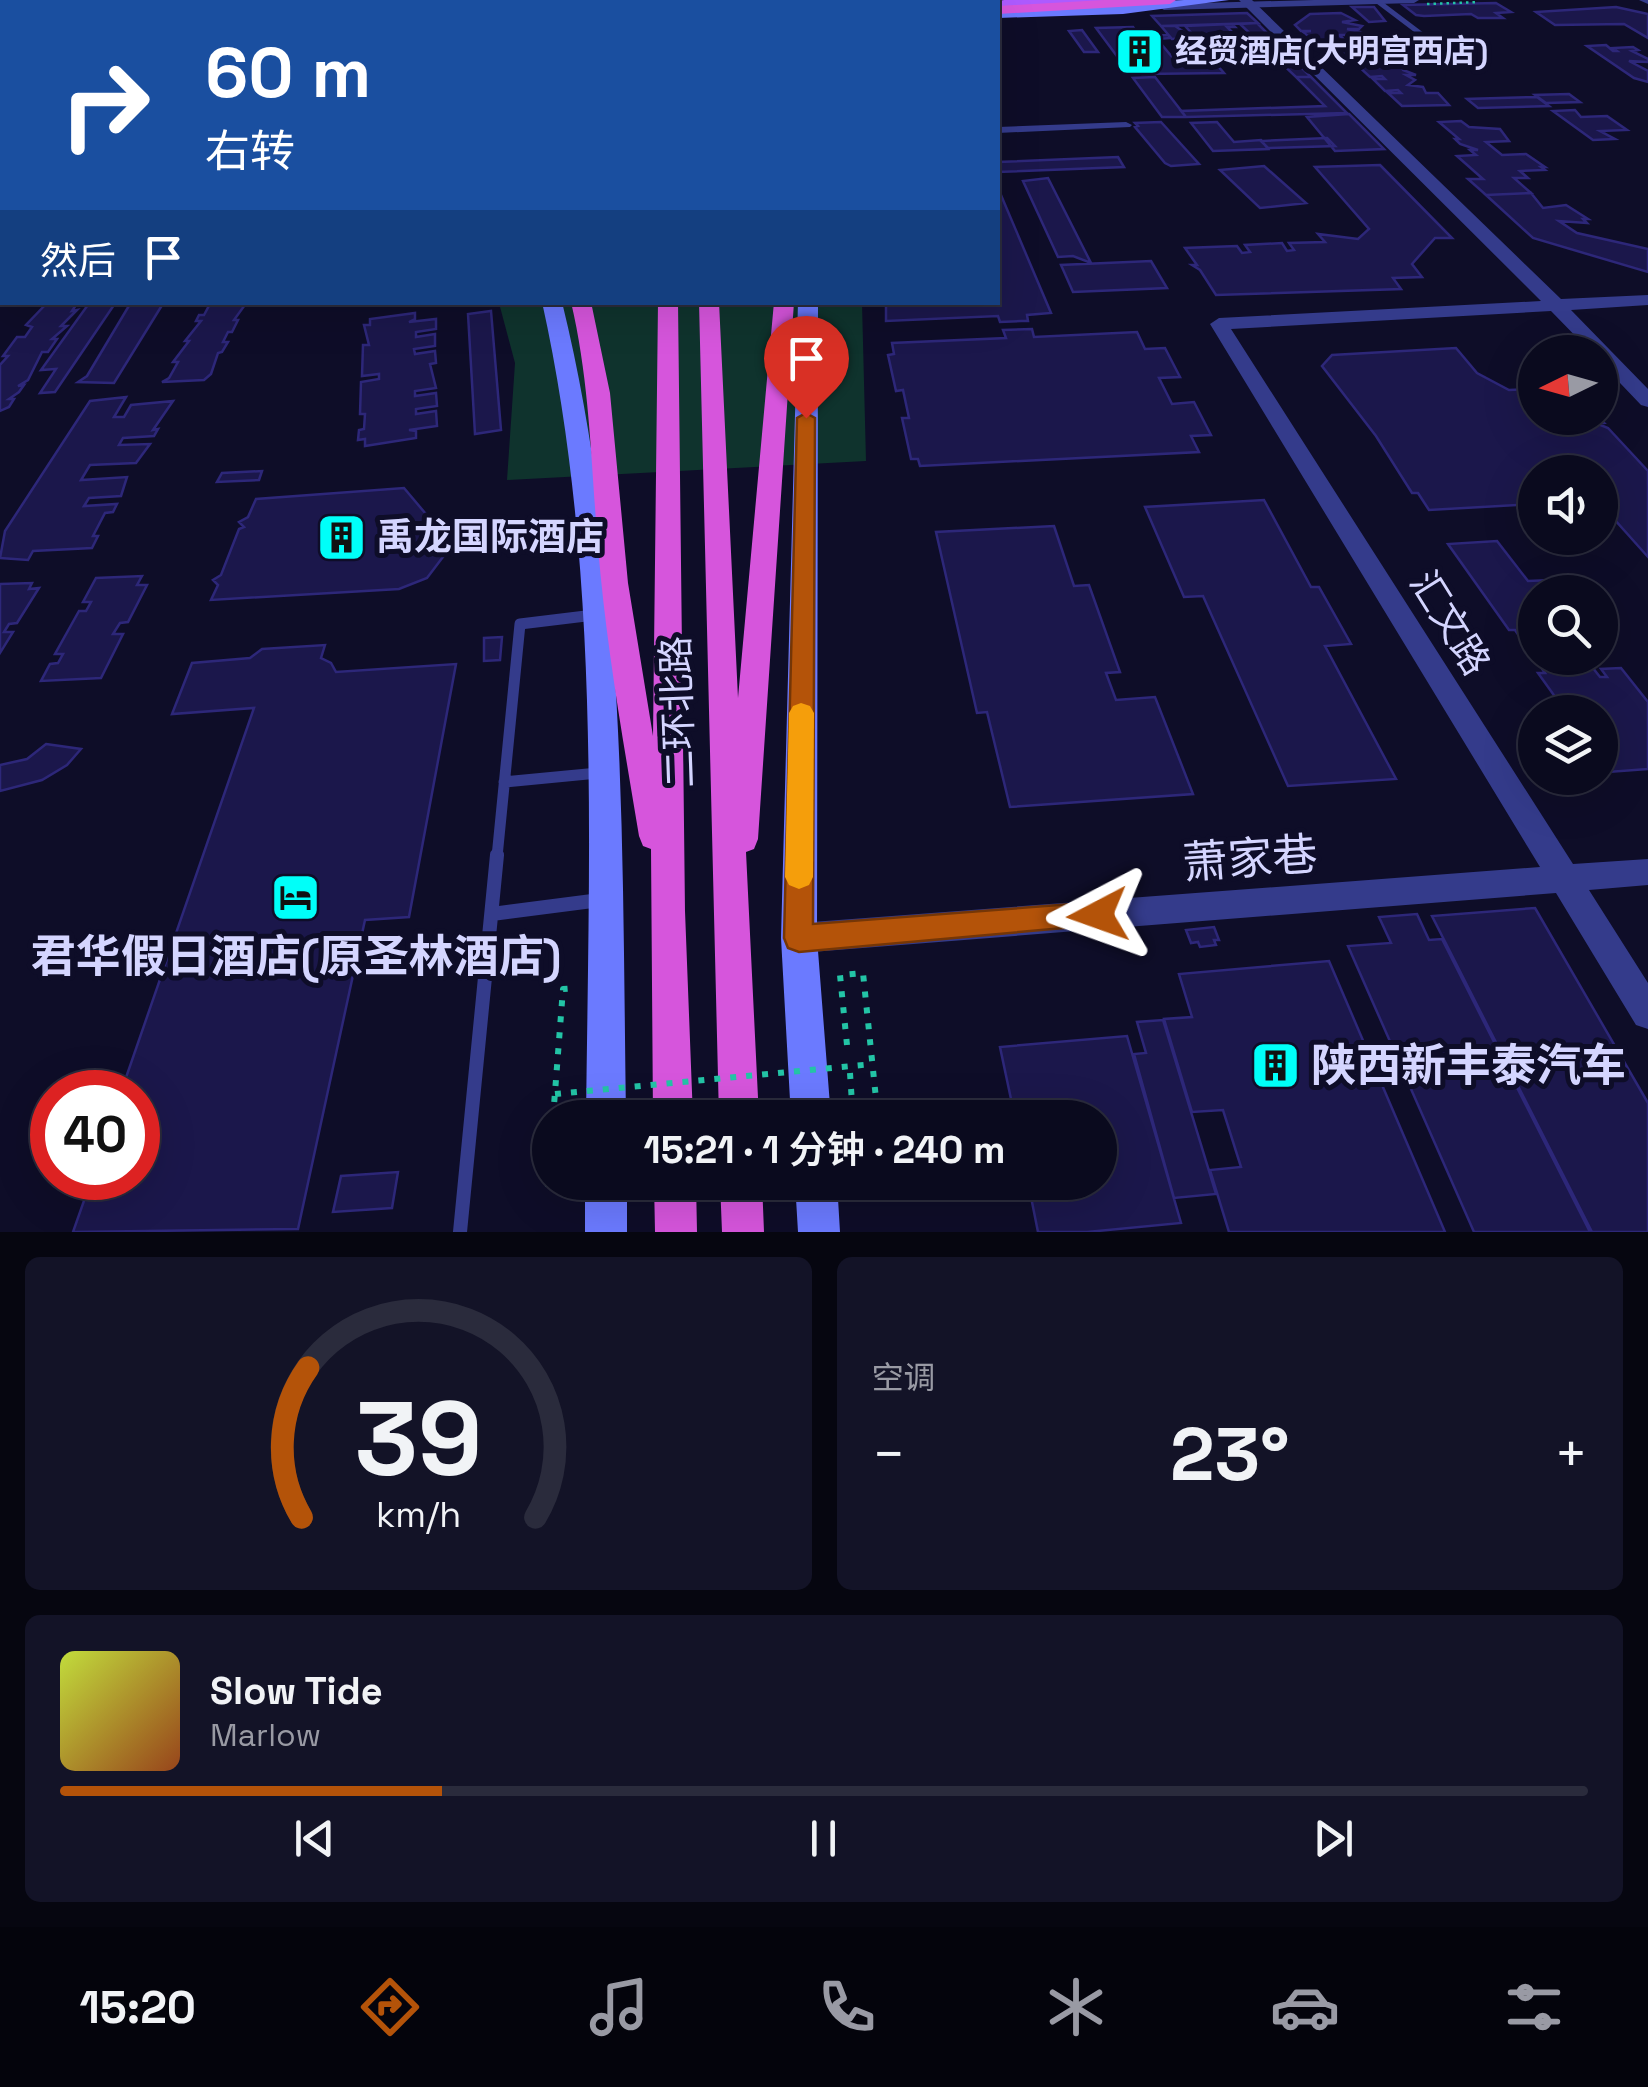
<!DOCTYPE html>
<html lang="zh">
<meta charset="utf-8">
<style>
:root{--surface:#0a0a1e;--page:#131327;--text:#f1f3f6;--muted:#999aa4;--line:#2a2b3c;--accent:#b45309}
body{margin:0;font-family:"Space Grotesk","Noto Sans SC",sans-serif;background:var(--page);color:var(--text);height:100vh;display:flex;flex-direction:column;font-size:38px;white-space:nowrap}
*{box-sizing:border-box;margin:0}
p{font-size:32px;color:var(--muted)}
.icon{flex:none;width:55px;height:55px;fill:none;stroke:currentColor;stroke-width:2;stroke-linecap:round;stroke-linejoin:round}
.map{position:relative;height:1232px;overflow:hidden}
.sheet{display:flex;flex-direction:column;gap:25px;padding:25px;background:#060610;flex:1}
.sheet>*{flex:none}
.hud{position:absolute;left:0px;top:0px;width:1000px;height:305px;box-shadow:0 10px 40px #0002,0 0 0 2px var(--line);background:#1a4fa0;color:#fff;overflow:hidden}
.needle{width:65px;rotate:265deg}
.controls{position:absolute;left:1518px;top:335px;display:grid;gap:20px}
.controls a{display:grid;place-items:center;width:100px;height:100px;border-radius:50%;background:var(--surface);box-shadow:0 10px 40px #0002,0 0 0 2px var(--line);font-size:50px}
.speed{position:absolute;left:30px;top:1070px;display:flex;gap:20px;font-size:50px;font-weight:700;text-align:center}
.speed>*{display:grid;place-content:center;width:130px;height:130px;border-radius:50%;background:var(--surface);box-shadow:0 10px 40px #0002,0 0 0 2px var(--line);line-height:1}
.speed .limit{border:15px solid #d22;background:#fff;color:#111}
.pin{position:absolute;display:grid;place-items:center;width:85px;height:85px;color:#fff;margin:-102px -42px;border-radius:50% 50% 50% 0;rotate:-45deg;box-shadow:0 0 10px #0007}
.pin .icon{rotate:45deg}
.me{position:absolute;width:110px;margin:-55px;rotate:266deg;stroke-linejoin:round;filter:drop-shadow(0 0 8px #0008)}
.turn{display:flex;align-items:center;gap:35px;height:210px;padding:0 40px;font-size:45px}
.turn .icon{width:130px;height:130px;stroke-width:2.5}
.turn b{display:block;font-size:70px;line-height:85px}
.then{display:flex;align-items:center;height:95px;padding:0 40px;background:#0003;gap:20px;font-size:38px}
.big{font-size:75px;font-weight:600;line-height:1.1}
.sheet .card{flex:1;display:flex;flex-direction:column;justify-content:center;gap:15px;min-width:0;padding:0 35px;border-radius:15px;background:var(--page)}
.sheet .dial{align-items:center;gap:0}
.dial svg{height:260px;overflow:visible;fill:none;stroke:var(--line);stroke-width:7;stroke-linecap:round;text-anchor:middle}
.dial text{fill:var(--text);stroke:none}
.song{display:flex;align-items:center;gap:30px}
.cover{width:120px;height:120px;border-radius:15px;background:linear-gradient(135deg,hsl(70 70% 55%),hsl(20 70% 35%))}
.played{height:10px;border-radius:5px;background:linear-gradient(90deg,var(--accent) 25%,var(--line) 25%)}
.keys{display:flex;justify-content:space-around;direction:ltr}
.heat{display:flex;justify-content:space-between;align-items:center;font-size:55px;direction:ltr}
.sheet .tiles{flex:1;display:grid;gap:25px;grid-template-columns:1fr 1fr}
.card:last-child{grid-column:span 2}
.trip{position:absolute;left:532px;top:1100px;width:585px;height:100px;border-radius:50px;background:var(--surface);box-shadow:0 10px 40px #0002,0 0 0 2px var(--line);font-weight:600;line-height:100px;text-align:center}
.menu{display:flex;height:160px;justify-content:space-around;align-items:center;background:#04040c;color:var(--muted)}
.menu .icon{width:70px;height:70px}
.menu .active{color:var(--accent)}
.menu b{font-size:45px;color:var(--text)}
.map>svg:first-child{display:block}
.green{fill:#0f332d}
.building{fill:#1b174b;stroke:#2d2779;stroke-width:2.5}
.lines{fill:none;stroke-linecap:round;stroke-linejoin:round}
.path-far1{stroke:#23c4a6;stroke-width:2.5;stroke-dasharray:2.5 4;stroke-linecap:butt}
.path{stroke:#23c4a6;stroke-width:6;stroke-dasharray:6 10;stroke-linecap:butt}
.service-far2{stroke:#343b8b;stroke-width:5}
.service-far1{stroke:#343b8b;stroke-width:11}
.service{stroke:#343b8b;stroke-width:14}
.minor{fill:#343b8b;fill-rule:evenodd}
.tertiary{fill:#343b8b;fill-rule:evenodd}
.secondary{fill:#6b7aff;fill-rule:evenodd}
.primary{fill:#ad5bff;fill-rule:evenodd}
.trunk{fill:#d655dc;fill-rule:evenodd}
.path-bridge{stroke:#23c4a6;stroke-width:6;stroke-dasharray:6 10;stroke-linecap:butt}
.route{fill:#b45309;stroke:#753606;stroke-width:2.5}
.slow{fill:#f59e0b}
.labels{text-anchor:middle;stroke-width:10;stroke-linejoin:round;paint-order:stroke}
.far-poi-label{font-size:32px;font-weight:bold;fill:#d4d5ff;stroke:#0e0d28;text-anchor:start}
.poi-label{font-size:38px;font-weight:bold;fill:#d4d5ff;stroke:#0e0d28;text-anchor:start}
.street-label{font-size:38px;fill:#d4d5ff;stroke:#0e0d28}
.near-street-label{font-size:45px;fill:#d4d5ff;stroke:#0e0d28}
.near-poi-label{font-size:45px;font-weight:bold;fill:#d4d5ff;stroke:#0e0d28}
</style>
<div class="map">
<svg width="1648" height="1232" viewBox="0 0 1648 1232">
<rect width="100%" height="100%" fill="#0e0d28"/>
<path class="green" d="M318,0h596l3,2h-601z
M499,303h363l4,158 -359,19 8,-117z"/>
<path class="building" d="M1496,3l15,9 -15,1 7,5h-25l-7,-4 -47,2 -8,-1 -13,-10z
M1352,7h22l11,14 -16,1z
M1616,7l32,7v24l-24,-14 -69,1 -19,-13z
M1247,13l11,10 -97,3 -9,-10z
M1341,13l14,7 -13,2 20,4 -3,3h-12l13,3 -5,3h-16l24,21 -31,1 -29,-25 8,-1h-10l-6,-6 15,-11z
M1257,23l54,54h-15l-56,-53z
M1232,24l3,3h-8l30,30 -41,2 -31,-33z
M1161,26h14l18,12 -21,1z
M1133,27l6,9 29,-1 3,3 -14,1 16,19 37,-1 14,16 -82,1 -9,-11h-11l-26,-35z
M1082,30l16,22h-14l-15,-21z
M1606,45l7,6h4l-4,-3 20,-1 5,3 -6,1 16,8v3l-19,-1 19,10v11l-14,-4 -47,-32z
M1400,64l3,6 13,5h-10l9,5 -7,5 15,2 3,6h12l11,12 -47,1 -14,-13h13l-3,-3 -13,1 -12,-12h12l-3,-3 -12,1 -13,-12z
M1155,77l31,40h-24l-29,-39z
M1296,77h15l36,36 -161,4 -5,-6 144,-5z
M1569,94l11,8 -34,1 -11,-8z
M1537,97l12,9 -71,2 -11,-9z
M1575,110l6,7 26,-1 20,14 -27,1 15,8 -22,1 -40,-29z
M1349,114l35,35 -49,2 -28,-34z
M1461,121l8,6 31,2 9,12 -23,1 16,13 24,-1 19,13h-4l4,3 -25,1 8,7h-14l17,15 -45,2 -18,-16h15l-26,-23 19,-1 -6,-5h8l-18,-6 -5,-5h4l-20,-17z
M1161,122l38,42 -28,2 -6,-3 -30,-36 3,-1 -3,-3z
M1217,122l17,20 27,-2 7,9 -55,2 -22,-28z
M1327,138l8,8 -67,2 -7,-7z
M1118,157l6,10 -126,5v-10z
M1380,165l72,73h-17l-23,26 10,13 -29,1 8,11 -185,6 -16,-25 -8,-5h5l-12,-17 52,-2 5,7 8,-1 -5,-7 37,-2 5,8 7,-1 -5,-7 36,-1 -7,-8 40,5 11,-10 -54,-62z
M1264,166l42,37 -46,5 -40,-38z
M1048,178l43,85 -18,-7 -15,1 -35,-76z
M998,188l53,125 -24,2 1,6h-7l-21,1 -2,-6 -112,5v-19h112z
M1531,193l12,15 23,-3 22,14h-5l4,4 -28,-2 18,12 71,16v23l-115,-34 -47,-43z
M1151,261l16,27 -94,4 -12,-27z
M43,302h35l-6,9 5,-1 -16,16h6l-15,13h5l-9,13h-6l-14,28 -10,6 6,-1 -5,7 -10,7h5l-5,8 -9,4v-46l8,-9h-5l14,-19h8l7,-10 -6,-2 20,-21z
M90,302h26l-61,90 -15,1 16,-24 -15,1z
M164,302l-50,81 -36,-1 9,-6 43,-72z
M211,302h36l-13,18h4l-6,12h-4l-5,10h5l-6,10 -4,1 -7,21 -7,6 -42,2 7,-4 9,-16h-5l16,-21h-4l16,-20h-5l3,-6h5z
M491,311l10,119 -26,4 -7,-120z
M415,313v6l-6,3 27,-3v10l-20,3v5l19,-3v12l-21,3 1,5 20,-3 1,12 -6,1 6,24 -21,3v5l21,-3 1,13 -21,3v5l20,-3 1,15 -28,4 7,1v7l-51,8v-7l-7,1 1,-10 5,-1 1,-15h-5l1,-32 18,-3v-5l-17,2 1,-31h6l-5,-20h6v-6z
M1032,329l2,8 103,-5 8,17 20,-1 15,29 -21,1 13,26 22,-2 17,33 -20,1 8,16 -279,14 -2,-7h-7l-9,-41h7l-6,-28 -7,1 -8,-36 6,-1 -2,-11 114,-5 -3,-8z
M1456,348l21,25 32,17 26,-1v29h63l6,5 -6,1 10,4 40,43v86l-34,-38 -14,-10v-37h-65v32l-106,6 -11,-17h-6l-36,-57 -54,-70 10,-11z
M126,397l-12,20h10l7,-12 42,-4 -20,29 5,-1 -4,7 -31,2 -4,7 31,-1 -14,19 -46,2 -9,15 46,-3 -6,19 -32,2 -5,8 33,-2 -4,8 -8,1 -12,23h5l-6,12 -59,3 -5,9 -28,-2 5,-27 85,-130z
M262,471l-3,9 -42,2 5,-9z
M404,488l48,57 -25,33 -28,11 -188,11 7,-15 -5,-5 8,-5 18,-46 5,-2 -5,-5 9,-5 8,-18z
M1264,500l47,87h8l32,57 -26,2 71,133 -108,7 -85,-190 -19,1 -39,-90z
M1054,526l20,60 15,-1 31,87 -14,1 10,27 39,-3 38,97 -183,13 -23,-95 -10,1 -41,-181z
M1497,541l31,40 24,-1 10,12h-27v66h50l15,19h7l-6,-8 20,-1 27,34v67l-40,3 -8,-11v-49h-34l-28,-39h7l-30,-43h-6l-61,-86z
M142,576l-5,9h10l-19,37 -8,1 -7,11h10l-22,44 -60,3 9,-17 8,-1 5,-9h-8l24,-43h7l5,-9h-8l13,-24z
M32,583l-3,6 10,-1 -22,35 -8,1 -5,8h9l-13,21v-69z
M502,637l-2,23 -16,1v-23z
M325,645l-4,13 10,5 5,9 120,-8 -47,253 -44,3 -67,309 -225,3 19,-54h46v-86h-17l133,-384 -82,6 20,-51 58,-5 12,-9z
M46,744l35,5 -14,16 -25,15 -42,11v-26l27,-6z
M1535,908l113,195v129h-56l-160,-316z
M1417,914l12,26 13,-1 148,293h-116l-126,-286 43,-3 -12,-26z
M1214,927l5,13h-5l2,5 -16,2 -2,-5 -7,1 -5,-13z
M1329,961l116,271h-216l-19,-62 31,-3 -18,-57 -31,2 -28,-93 28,-2 -13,-43z
M1163,1020l53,174 -42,4 -40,-144 12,-1 -9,-31z
M1127,1036l54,187 -94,9h-49l-10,-50h72v-64h-85l-15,-71z
M398,1172l-6,36 -59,4 8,-36z"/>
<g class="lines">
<path class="path-far1" d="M1427,4l52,-2"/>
<path class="path" d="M847,1045l-7,-70 23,-2 15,145
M850,1073l3,45
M553,1118l10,-129 13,-1
M548,1187l2,-28"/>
<path class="service-far2" d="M1376,0l45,34"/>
<path class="service-far1" d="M504,782l94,-9
M497,857l23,-233 74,-9"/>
<path class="service" d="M492,914l108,-14
M460,1232l37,-377"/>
<path class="minor" d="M741,0h10v2h-9z
M1314,0h105l-5,3 -250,7 -5,-3 5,-3z
M1126,122l6,3 -2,2 -132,6v-6z"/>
<path class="tertiary" d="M625,0h12v2h-11z
M1239,0h13l309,299 87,-4v10l-77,5 77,79v18l-7,-2 -41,-43v-10h-9l-40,-41 -320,18 342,535 75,-5v26l-59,5 59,93v46l-12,-4 -80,-132 -757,60 -11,-5 -5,-10 5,-10 11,-5 741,-56 -330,-543 9,-6 322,-17z
M1639,0h9v4z"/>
<path class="secondary" d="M1184,0h45l-106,14 -125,4v-8z
M0,13h2v8h-2z
M0,38h2v8h-2z
M542,302h20c65,265 60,545 64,816h-40c3,-271 15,-550 -44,-816z
M798,302h20l-1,636 14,180h-40l-10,-180z
M585,1182h42v50h-42z
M795,1182h42l3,50h-42z"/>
<path class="primary" d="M839,0h92l-93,2z
M1004,0h152l-6,4 -152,4v-6h-5z
M0,31h2v8h-2z"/>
<path class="trunk" d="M497,0h25l1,2h-25z
M669,0h12v2h-12z
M693,0h12v2h-12z
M780,0h12v2h-12z
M1104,0h72l-6,4 -172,10v-8z
M571,302h20l19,91 18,190 25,153 5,-434h20l7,609 8,207h-40l-2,-269 -8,-3 -4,-10c-16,-96 -33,-192 -41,-289 -7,-83 -8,-164 -27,-245z
M699,302h20l19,396 36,-396h20l-36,537 -4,10 -8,3 13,266h-40z
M654,1182h42l1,50h-42z
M720,1182h42l2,50h-42z"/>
<path class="path-bridge" d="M555,1094l318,-30"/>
</g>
<path class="route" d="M806,413l9,5 -2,506 285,-22 10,4 4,9 -4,9 -309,28 -11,-4 -4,-10 13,-520z"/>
<path class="slow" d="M801,703l9,3 4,7 -1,164 -4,8 -10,4 -10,-4 -4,-8 4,-164 4,-7z"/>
<defs>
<symbol id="building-square" viewBox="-11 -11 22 22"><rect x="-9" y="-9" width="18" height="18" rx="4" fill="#00fff9" stroke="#0e0d28"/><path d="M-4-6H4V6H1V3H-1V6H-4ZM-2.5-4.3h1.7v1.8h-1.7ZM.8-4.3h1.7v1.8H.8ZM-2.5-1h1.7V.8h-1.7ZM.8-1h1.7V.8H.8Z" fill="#111"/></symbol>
<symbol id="hotel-square" viewBox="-11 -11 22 22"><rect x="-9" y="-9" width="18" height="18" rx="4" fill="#00fff9" stroke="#0e0d28"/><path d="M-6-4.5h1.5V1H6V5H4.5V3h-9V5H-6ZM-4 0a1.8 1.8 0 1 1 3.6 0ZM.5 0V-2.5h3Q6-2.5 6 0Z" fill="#111"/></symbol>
</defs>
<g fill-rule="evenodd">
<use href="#building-square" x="1112" y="24" width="55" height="55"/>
<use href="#building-square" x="314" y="510" width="55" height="55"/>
<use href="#hotel-square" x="268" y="870" width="55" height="55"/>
<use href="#building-square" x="1248" y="1038" width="55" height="55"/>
</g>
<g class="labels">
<g class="far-poi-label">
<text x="1175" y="62">经贸酒店(大明宫西店)</text>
</g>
<g class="poi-label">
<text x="376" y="550">禹龙国际酒店</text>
</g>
<g class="street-label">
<text transform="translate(1450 623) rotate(58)" y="13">汇文路</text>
<text transform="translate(678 712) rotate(-92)" y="13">二环北路</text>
</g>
<g class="near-street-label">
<text transform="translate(1250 858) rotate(-4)" y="16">萧家巷</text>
</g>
<g class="near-poi-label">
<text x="296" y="972">君华假日酒店(原圣林酒店)</text>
<text x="1311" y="1081" text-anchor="start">陕西新丰泰汽车</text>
</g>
</g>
</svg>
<div class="controls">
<a><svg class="needle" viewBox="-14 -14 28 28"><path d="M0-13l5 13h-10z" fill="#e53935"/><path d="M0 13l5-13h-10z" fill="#999aa4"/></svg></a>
<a><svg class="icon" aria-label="sound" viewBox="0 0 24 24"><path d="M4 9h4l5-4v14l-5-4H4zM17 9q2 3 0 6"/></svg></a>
<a><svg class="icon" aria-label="search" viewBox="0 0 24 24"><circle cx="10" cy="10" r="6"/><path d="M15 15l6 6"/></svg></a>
<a><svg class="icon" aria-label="layers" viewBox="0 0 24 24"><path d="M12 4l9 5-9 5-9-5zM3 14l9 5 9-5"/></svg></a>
</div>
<div class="speed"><div class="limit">40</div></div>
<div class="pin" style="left:806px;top:418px;background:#d93025"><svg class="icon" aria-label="arrive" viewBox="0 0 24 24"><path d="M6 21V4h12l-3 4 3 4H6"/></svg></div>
<svg class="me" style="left:1098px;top:915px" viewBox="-20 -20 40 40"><path d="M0-17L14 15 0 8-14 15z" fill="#b45309" stroke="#fff" stroke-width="4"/></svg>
<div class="trip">15:21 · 1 分钟 · 240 m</div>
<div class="hud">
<div class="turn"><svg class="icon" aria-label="right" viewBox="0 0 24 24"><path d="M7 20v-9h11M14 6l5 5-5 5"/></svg><div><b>60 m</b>右转</div></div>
<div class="then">然后<svg class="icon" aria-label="arrive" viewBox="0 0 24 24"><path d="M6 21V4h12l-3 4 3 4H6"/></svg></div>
</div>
</div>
<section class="sheet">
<div class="tiles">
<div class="card dial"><svg viewBox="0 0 100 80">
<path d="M14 69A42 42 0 1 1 86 69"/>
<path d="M14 69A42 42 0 0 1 16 23" stroke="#b45309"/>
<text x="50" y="56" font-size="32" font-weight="700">39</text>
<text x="50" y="72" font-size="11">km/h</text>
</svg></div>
<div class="card"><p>空调</p>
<div class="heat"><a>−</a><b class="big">23°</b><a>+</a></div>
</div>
<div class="card">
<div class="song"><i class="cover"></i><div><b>Slow Tide</b><p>Marlow</p></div></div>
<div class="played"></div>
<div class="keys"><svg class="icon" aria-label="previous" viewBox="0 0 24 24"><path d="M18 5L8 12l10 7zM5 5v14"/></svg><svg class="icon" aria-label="pause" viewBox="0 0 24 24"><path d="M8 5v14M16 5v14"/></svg><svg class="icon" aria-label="next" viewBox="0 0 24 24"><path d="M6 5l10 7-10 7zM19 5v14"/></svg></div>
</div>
</div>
</section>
<nav class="menu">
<b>15:20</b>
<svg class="icon active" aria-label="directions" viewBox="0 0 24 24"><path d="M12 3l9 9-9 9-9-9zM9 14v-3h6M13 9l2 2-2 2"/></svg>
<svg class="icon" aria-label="music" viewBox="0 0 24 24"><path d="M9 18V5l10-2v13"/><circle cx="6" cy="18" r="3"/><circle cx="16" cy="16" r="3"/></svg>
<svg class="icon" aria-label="phone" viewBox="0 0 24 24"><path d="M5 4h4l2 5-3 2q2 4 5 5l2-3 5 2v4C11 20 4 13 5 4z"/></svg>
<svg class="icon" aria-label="climate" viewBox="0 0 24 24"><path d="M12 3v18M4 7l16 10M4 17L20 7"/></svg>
<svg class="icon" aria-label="car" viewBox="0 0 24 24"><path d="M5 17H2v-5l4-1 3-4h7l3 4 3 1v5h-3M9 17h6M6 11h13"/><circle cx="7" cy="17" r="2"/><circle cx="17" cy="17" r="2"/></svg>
<svg class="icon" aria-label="filters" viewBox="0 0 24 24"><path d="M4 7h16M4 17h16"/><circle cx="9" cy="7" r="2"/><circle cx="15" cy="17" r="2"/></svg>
</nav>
